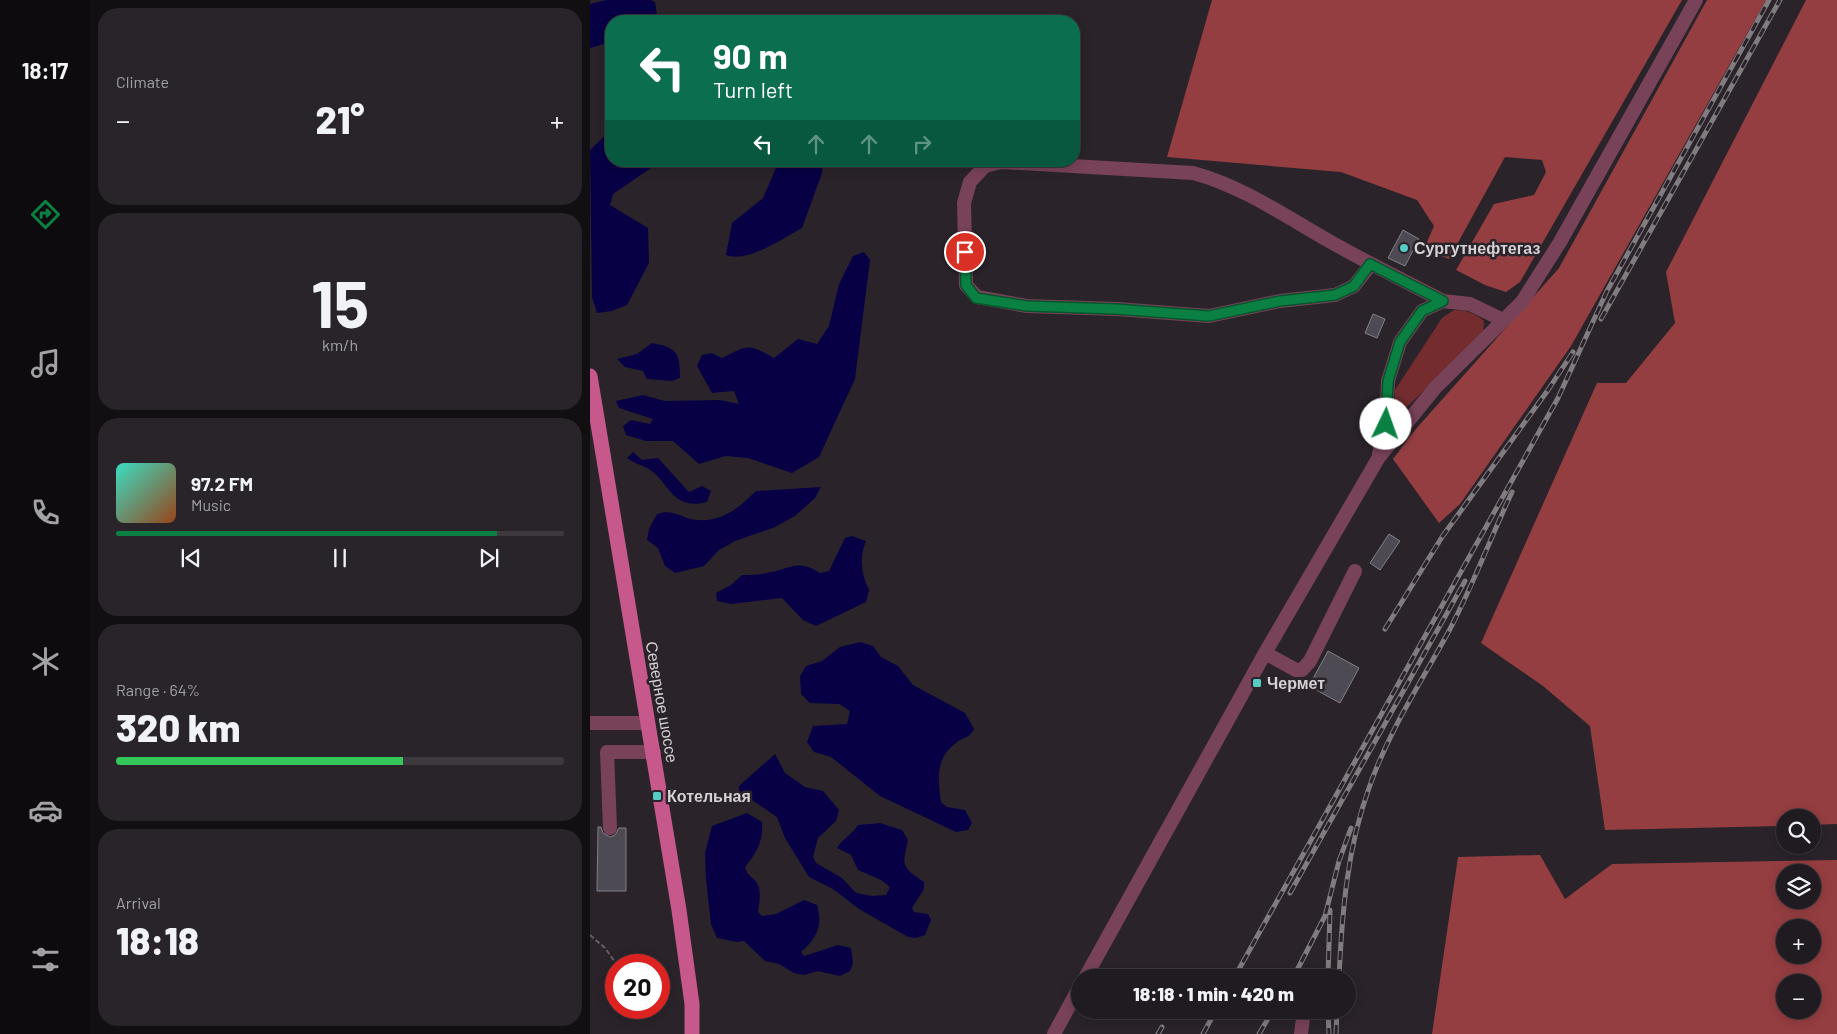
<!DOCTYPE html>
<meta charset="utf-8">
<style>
:root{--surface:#201b20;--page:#282429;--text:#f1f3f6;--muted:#a2a1a5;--line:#3d393e;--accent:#0b8043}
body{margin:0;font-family:Barlow,sans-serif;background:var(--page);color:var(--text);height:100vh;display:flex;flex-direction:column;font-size:19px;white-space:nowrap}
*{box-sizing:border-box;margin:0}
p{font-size:16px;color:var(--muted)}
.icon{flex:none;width:28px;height:28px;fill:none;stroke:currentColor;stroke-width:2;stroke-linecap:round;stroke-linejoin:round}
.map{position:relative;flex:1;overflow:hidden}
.side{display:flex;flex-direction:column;gap:8px;padding:8px;background:#120f12;width:500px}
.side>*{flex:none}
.banner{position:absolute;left:15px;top:15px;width:475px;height:152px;border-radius:20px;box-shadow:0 2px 12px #0003,0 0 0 1px var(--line);background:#0b6e4f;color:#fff;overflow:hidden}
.controls{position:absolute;left:1186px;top:809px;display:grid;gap:10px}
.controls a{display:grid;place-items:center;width:45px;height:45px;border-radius:50%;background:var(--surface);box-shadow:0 2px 12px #0003,0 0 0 1px var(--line);font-size:25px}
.speed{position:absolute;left:15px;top:954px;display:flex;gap:10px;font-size:25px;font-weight:700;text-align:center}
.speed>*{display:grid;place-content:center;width:65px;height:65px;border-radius:50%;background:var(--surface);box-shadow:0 2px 12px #0003,0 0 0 1px var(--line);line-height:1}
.speed .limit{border:8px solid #d22;background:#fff;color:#111}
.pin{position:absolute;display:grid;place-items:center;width:42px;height:42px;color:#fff;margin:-21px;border:2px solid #fff;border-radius:50%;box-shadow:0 1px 5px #0007}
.me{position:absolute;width:55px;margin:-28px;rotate:3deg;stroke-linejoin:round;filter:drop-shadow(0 0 4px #0008)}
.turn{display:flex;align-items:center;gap:18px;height:105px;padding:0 25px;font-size:22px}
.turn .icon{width:65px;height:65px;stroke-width:2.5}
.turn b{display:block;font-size:35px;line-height:42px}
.lanes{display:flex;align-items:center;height:48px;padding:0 25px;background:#0003;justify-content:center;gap:25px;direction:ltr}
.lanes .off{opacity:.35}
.big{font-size:38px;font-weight:800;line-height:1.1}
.side .widget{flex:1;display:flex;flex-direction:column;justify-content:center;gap:8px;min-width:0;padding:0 18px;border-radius:20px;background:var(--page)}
.side .dial{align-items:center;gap:0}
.dial b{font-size:65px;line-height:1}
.song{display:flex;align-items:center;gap:15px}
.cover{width:60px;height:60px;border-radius:8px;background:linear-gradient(135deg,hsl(170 70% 55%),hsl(20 70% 35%))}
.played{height:5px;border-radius:2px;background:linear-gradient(90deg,var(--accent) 85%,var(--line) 85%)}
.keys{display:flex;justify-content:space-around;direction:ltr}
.heat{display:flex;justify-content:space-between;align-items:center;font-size:28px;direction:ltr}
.charge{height:8px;border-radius:4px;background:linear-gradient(90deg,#34c759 64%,var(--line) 0)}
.trip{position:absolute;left:481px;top:969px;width:285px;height:50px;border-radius:25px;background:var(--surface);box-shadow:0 2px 12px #0003,0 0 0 1px var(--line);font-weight:800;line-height:50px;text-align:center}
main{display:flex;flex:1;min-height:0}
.menu{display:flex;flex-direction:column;width:90px;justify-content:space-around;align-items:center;background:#0d0b0d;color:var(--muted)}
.menu .icon{width:35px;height:35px}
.menu .selected{color:var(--accent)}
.menu b{font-size:22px;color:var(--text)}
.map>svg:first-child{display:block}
.green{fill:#742c2f}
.forest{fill:#953e41;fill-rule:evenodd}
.water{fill:#070045}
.building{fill:#4d4a53;stroke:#827f88}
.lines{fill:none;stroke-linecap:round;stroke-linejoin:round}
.path{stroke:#655f65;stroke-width:2;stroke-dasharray:5 2.5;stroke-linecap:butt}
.minor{stroke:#784259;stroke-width:14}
.major{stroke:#c7588c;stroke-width:15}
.rail-casing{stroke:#807c80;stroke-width:5}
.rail{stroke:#2a242a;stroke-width:3;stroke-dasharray:9;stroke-linecap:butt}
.route-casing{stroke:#07532c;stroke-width:12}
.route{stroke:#0b8043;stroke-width:9}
.poi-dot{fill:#55cdc6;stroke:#2a242a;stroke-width:2}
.labels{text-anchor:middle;stroke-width:5;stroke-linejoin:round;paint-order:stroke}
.poi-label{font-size:16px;font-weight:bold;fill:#d5d1d5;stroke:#2a242a;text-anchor:start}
.street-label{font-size:16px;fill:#d5d1d5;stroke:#2a242a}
</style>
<main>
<nav class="menu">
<b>18:17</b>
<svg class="icon selected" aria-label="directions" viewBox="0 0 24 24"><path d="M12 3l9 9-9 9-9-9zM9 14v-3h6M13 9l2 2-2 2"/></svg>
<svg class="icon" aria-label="music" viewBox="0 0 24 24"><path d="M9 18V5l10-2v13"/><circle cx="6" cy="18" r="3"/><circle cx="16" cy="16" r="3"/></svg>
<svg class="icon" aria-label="phone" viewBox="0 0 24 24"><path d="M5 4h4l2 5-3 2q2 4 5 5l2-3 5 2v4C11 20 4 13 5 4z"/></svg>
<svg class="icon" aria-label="climate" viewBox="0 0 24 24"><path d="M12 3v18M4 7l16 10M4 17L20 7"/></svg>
<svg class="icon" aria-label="car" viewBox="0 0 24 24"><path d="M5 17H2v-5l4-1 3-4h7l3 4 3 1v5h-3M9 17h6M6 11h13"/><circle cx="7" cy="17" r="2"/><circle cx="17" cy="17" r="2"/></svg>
<svg class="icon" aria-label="filters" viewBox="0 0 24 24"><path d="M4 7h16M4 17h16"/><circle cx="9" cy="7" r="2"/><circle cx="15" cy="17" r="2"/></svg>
</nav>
<section class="side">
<div class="widget"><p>Climate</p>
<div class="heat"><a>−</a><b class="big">21°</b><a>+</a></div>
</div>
<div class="widget dial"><b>15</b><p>km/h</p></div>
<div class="widget">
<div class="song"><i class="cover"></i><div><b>97.2 FM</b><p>Music</p></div></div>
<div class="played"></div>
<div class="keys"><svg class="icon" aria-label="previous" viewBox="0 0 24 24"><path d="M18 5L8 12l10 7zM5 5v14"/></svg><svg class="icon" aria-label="pause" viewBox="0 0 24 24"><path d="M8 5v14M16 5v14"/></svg><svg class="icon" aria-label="next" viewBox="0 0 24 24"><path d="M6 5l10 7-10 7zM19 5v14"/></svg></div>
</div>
<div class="widget"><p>Range · 64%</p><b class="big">320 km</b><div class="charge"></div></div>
<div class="widget"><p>Arrival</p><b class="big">18:18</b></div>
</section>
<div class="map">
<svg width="1247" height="1034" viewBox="0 0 1247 1034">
<rect width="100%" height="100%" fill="#2a242a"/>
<path class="green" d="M864,310c12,0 21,3 30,11l-1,10 -77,77h-8l-3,-6v-12l47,-72z"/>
<path class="forest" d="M622,0h470l-162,282 -14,10 -21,-7 -29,-15 38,-66 40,-9 12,-23 -4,-12 -37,-3 -56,102 -25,-10 10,-23 -17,-26 -76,-28 -174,-15z
M1117,0h59l-195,346 -111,158 -21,19 -46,-64 22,-29 144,-162z
M1216,0h31v824l-24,1 -1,-7h-27v8l-180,4 -15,-104 -47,-40 -62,-43 116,-260h29l49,-60 -9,-51z
M950,855l25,44 47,-35 225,-4v174h-405l26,-177zM1195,872h27v28h-27zM1195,928h27v27h-27zM1195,982h27v28h-27z"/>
<path class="water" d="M16,0h45l4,2 3,19h-47v21l-21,6v-44z
M21,130v31h53l-10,5 -41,28 -3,11 38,23 1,35 -22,42 -15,6 -15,2 -5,-16 -2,-147z
M189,161h44l-1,12 -20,55c-20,11 -54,35 -76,27l6,-32 31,-25z
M274,252l6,8 -15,119 -36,78 -27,16 -44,-15 -22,-2 -27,8 -26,-23h-27l-20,-6 -3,-9 8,-6 19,4 3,-5 -34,-11 -3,-7 27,-6 22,6 55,-1 19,4 -5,-13 -22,2 -15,-27 5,-11 10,-2 10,5c26,-13 26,-15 52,0l24,-19 19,5 12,-18 10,-42 14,-28z
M62,343c25,5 28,9 28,35l-8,3 -25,-2 -4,-8 -18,-4 -8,-8 20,-5z
M43,452l9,8 16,-2 31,34 13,-6 9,5 -4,11c-35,9 -37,-19 -58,-33 -8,-4 -15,-6 -22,-11z
M231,487l-6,11 -20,18 -22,12 -38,13 -16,9 -15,16 -29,7 -10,-7 -7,-18 -11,-8 2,-11 8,-15c12,-4 19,0 30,4 29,8 49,-7 69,-27z
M262,536l14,5c-7,17 -5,33 3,49l-3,12 -50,24 -13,-6 -21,-22 -51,6 -14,-3 -1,-8 15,-8 11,-10c8,0 16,0 24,-2 24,-3 30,-15 54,0l9,-2 16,-33z
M270,642l13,4 8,11 17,9 15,19 52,28 9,16c-6,11 -10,7 -18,14 -21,15 -18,37 -15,59l6,5 18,3 7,13 -4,7 -12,2 -76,-36 -49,-39 -17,-5 -7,-10 6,-16 34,-2 3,-13 -11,-7 -29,-1 -9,-9 -1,-18 6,-10 16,-5 18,-14z
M185,754l10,19 20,14 18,4 16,19 -3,11 -18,17 -5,19 3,6 26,15 14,15 16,3 14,-1 4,-8 -9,-7 -23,-10 -7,-15 -14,-7c6,-10 15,-13 21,-23l22,-2 22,7 6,10c-6,26 -7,27 16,42v7l-12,19 2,4 14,2 3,6 -6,15 -9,3 -8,-1 -49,-28 -26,-20 -24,-12 -24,-39 -8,-21 -25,-17 -13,-5v-9z
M157,813l15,9c2,18 -6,32 -17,45 1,8 8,10 12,16 5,9 2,19 1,29l4,4 14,-2 28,-14 13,5c6,21 0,33 -16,47l3,4 34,-11 13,3 2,15 -3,8 -10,5 -22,-5 -14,4 -10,-2 -15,-9 -14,-3 -21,-20 -7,1 -20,-4 -6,-14 -5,-44 -1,-27 7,-27z"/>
<path class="building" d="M813,230l16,9 -14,27 -17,-8z
M783,314l12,5 -8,19 -12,-5z
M799,534l11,7 -20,29 -10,-7z
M738,651l31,17 -19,35 -31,-17z
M8,827h3l2,6 7,4 5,-2 4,-7h7v63h-29z"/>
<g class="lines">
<path class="path" d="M0,935l15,13 12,17"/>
<path class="minor" d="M781,264l-17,22 -19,9 -55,6 -71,15 -92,-7 -90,-3 -50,-9 -11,-12 -2,-82 6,-21 15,-16 16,-4 192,11c49,13 92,43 136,68 37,21 76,40 114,60
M789,454l7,-30 2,-43 12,-39 22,-31 21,-10 27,3 33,16
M675,653l31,17h6l8,-9 45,-90
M0,723h57
M20,828l-3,-76h47
M495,978l180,-325 114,-196 56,-69 87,-86 38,-60 136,-242
M464,1034l26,-48
M711,1034l3,-24"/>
<path class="major" d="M0,376l89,534 13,94v30"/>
<defs>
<path id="rail" d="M1011,319l179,-319
M795,629l57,-92 106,-147 25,-38
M700,893l175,-312
M644,978l324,-580 49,-107 162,-291
M703,978l32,-62 14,-55 12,-33
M738,978l2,-68
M749,978c3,-65 8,-129 30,-190 19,-56 53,-107 81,-159 23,-44 41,-92 62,-137
M738,1010l1,24
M568,1034l4,-7
M613,1034l13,-24
M669,1034l14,-24
M746,1034l1,-24"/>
</defs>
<use href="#rail" class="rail-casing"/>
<use href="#rail" class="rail"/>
</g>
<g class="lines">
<defs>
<path id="route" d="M375,252l1,33 10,13 51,8 89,3 93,7 71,-15 55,-6 19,-9 16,-22 73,37 -21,10 -22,31 -12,39 -2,43"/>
</defs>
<use href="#route" class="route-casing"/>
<use href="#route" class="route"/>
</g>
<g class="poi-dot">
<circle cx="814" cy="248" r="5"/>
<rect x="662" y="678" width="10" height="10" rx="2.5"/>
<rect x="62" y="791" width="10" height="10" rx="2.5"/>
</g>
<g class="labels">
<g class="poi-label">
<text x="824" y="254">Сургутнефтегаз</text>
<text x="677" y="689">Чермет</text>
<text x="77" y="802">Котельная</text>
</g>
<g class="street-label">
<text transform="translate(72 702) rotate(80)" y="6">Северное шоссе</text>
</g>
</g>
</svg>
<div class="controls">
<a><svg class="icon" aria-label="search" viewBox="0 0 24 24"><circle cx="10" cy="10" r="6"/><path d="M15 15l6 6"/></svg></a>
<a><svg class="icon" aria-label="layers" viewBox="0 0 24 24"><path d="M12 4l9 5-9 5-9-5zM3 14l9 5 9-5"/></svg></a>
<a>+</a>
<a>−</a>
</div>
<div class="speed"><div class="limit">20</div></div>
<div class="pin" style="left:375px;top:252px;background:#d93025"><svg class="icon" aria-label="arrive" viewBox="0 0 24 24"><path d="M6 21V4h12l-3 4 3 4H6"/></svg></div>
<svg class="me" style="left:796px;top:424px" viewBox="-20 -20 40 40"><circle r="19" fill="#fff"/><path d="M0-13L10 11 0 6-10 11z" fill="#0b8043"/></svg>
<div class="trip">18:18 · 1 min · 420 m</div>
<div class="banner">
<div class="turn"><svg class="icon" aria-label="left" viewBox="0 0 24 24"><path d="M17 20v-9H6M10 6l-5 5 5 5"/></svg><div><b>90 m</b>Turn left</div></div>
<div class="lanes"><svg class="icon" aria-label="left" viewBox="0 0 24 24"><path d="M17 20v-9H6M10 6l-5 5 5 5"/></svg><svg class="icon off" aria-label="ahead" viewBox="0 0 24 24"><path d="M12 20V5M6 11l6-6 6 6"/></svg><svg class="icon off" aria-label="ahead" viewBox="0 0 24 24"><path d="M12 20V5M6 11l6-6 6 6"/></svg><svg class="icon off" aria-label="right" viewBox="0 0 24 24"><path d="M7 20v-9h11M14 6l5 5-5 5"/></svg></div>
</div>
</div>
</main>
